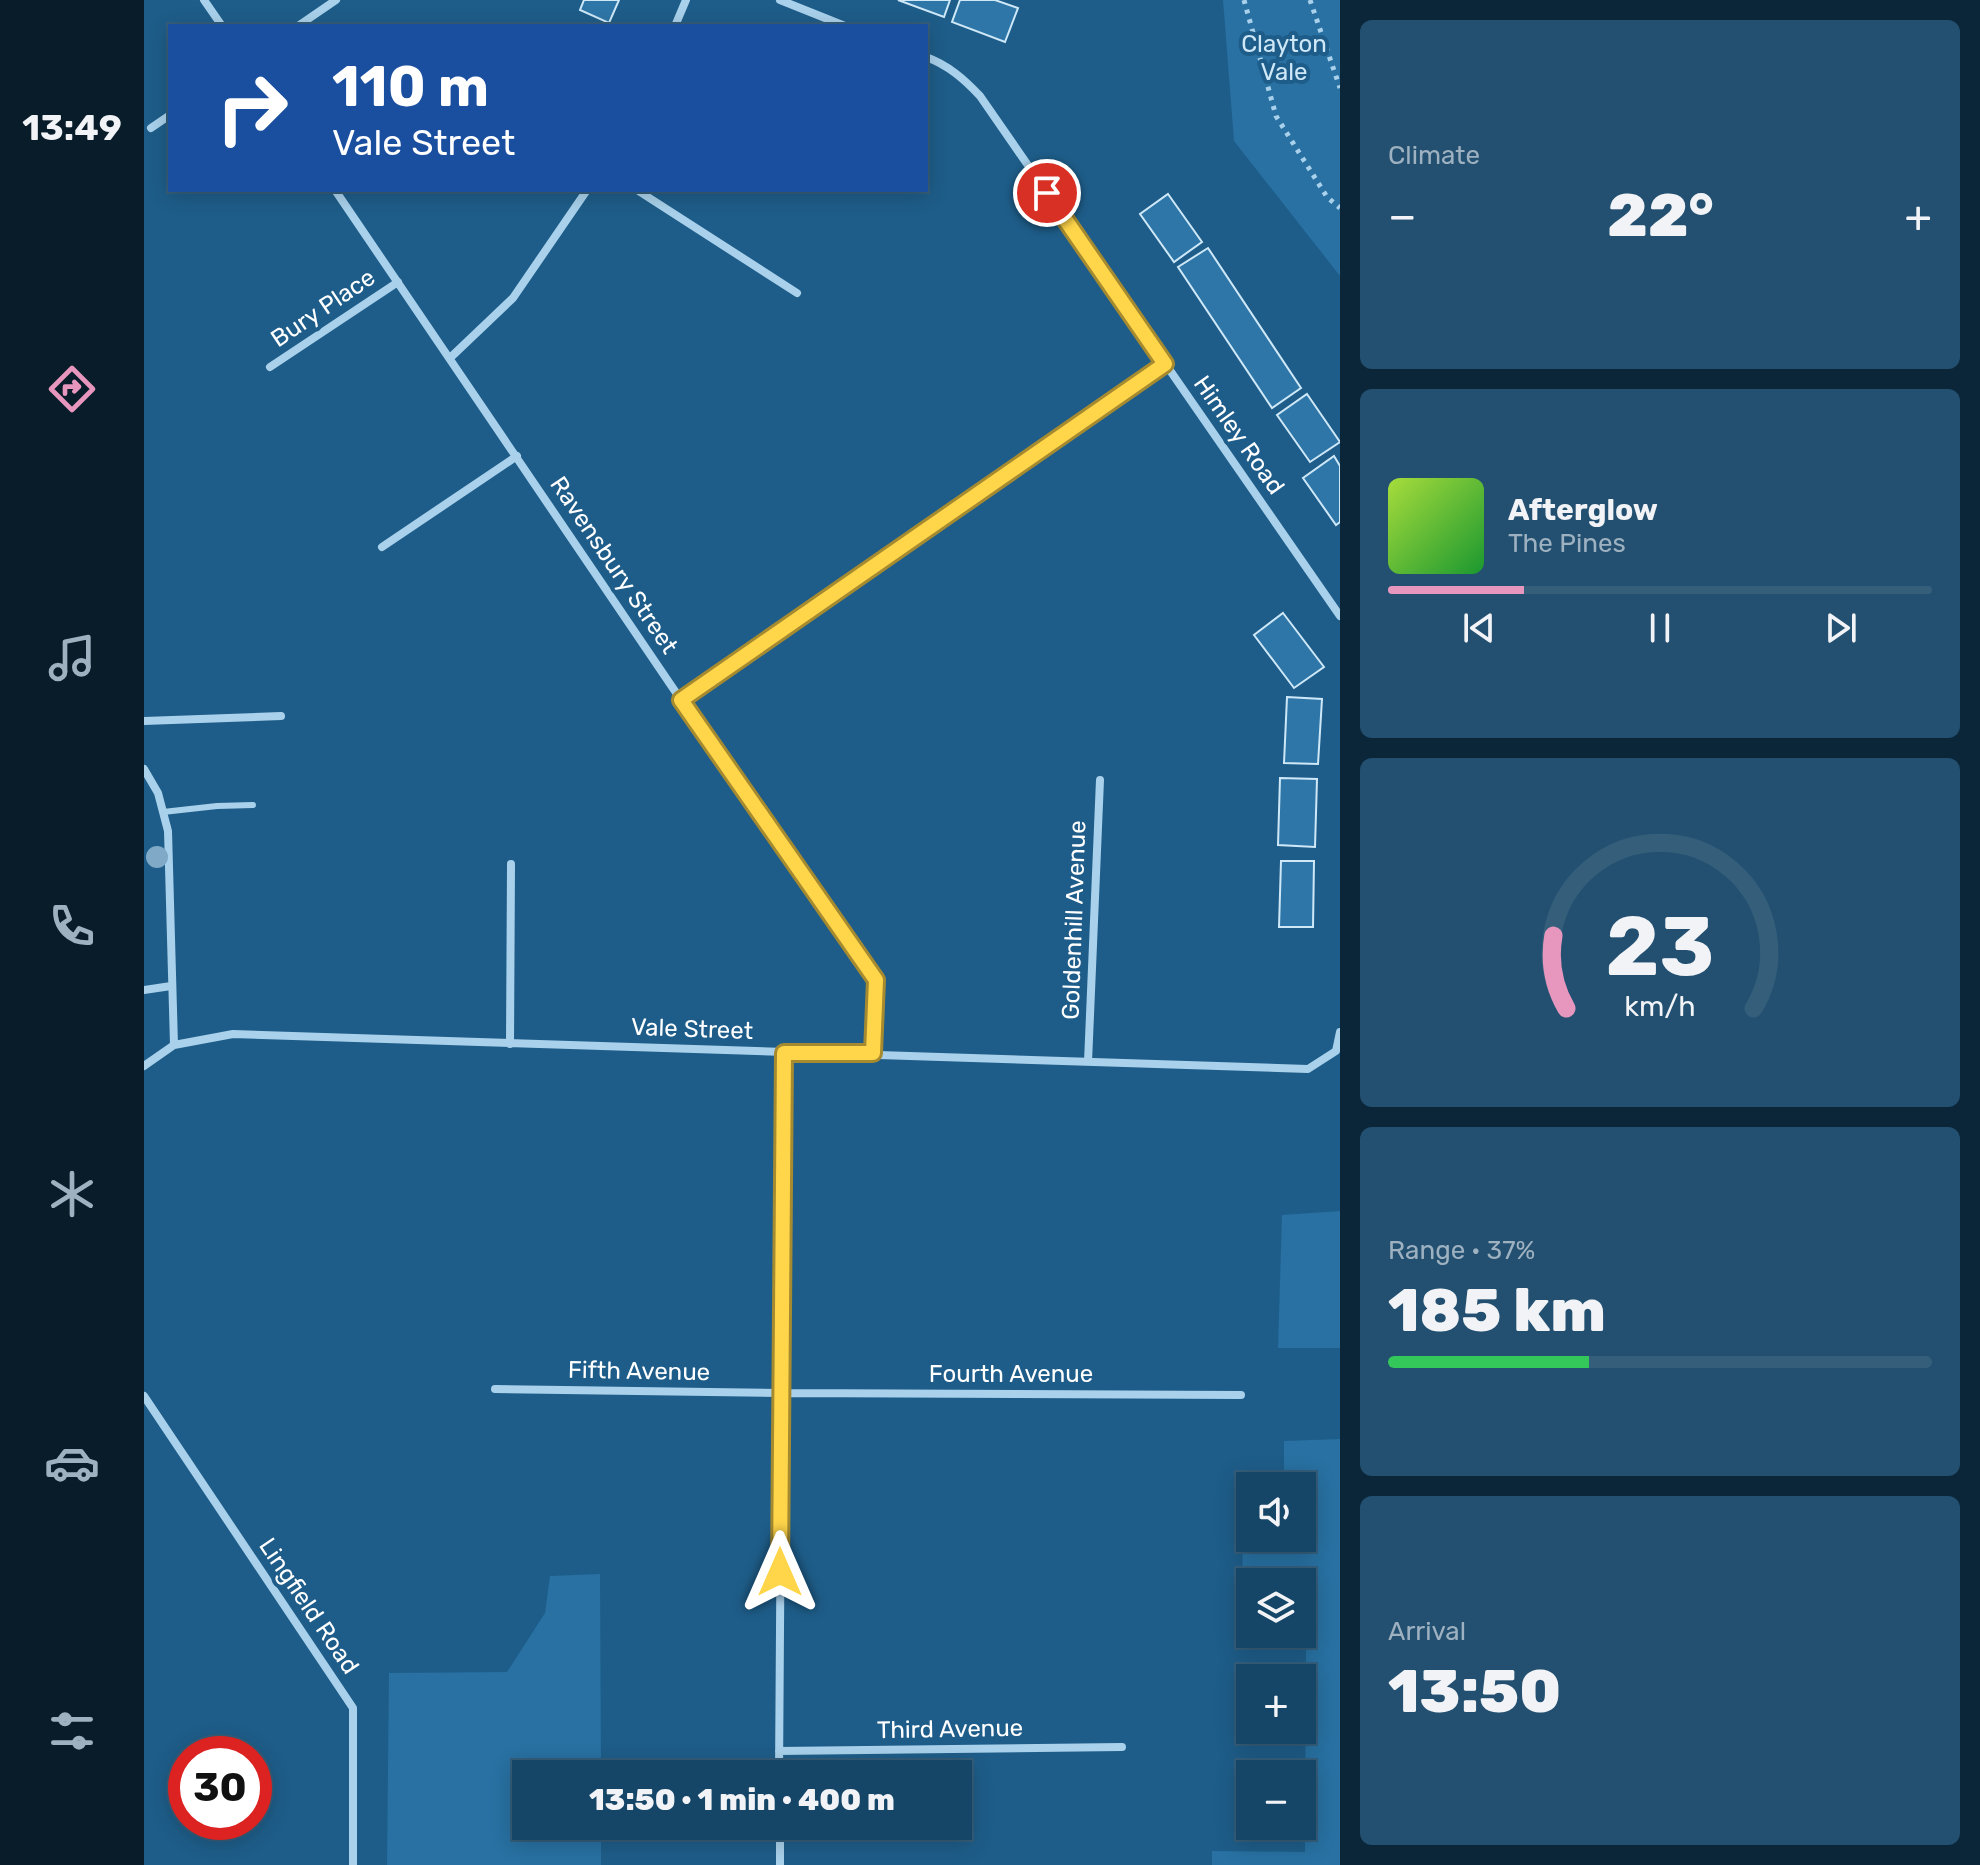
<!DOCTYPE html>
<meta charset="utf-8">
<style>
:root{--surface:#164667;--page:#235070;--text:#f1f3f6;--muted:#9eb1c0;--line:#355e7b;--accent:#e797bd}
body{margin:0;font-family:Rubik,sans-serif;background:var(--page);color:var(--text);height:100vh;display:flex;flex-direction:column;font-size:30px;white-space:nowrap}
*{box-sizing:border-box;margin:0}
p{font-size:26px;color:var(--muted)}
.icon{flex:none;width:44px;height:44px;fill:none;stroke:currentColor;stroke-width:2;stroke-linecap:round;stroke-linejoin:round}
.map{position:relative;flex:1;overflow:hidden}
.side{display:flex;flex-direction:column;gap:20px;padding:20px;background:#0c2639;width:640px}
.side>*{flex:none}
.top-card{position:absolute;left:24px;top:24px;width:760px;height:168px;border-radius:0px;box-shadow:0 4px 20px #0003,0 0 0 2px var(--line);background:#1a4fa0;color:#fff;overflow:hidden}
.tools{position:absolute;left:1092px;top:1472px;display:grid;gap:16px}
.tools a{display:grid;place-items:center;width:80px;height:80px;border-radius:0px;background:var(--surface);box-shadow:0 4px 20px #0003,0 0 0 2px var(--line);font-size:40px}
.speed{position:absolute;left:24px;top:1736px;display:flex;gap:16px;font-size:40px;font-weight:700;text-align:center}
.speed>*{display:grid;place-content:center;width:104px;height:104px;border-radius:50%;background:var(--surface);box-shadow:0 4px 20px #0003,0 0 0 2px var(--line);line-height:1}
.speed .limit{border:12px solid #d22;background:#fff;color:#111}
.pin{position:absolute;display:grid;place-items:center;width:68px;height:68px;color:#fff;margin:-34px;border:4px solid #fff;border-radius:50%;box-shadow:0 2px 8px #0007}
.me{position:absolute;width:88px;margin:-44px;rotate:0deg;stroke-linejoin:round;filter:drop-shadow(0 0 6px #0008)}
.turn{display:flex;align-items:center;gap:28px;height:168px;padding:0 32px;font-size:36px}
.turn .icon{width:104px;height:104px;stroke-width:2.5}
.turn b{display:block;font-size:56px;line-height:68px}
.big{font-size:60px;font-weight:800;line-height:1.1}
.side .tile{flex:1;display:flex;flex-direction:column;justify-content:center;gap:12px;min-width:0;padding:0 28px;border-radius:12px;background:var(--page)}
.side .dial{align-items:center;gap:0}
.dial svg{height:208px;overflow:visible;fill:none;stroke:var(--line);stroke-width:7;stroke-linecap:round;text-anchor:middle}
.dial text{fill:var(--text);stroke:none}
.song{display:flex;align-items:center;gap:24px}
.cover{width:96px;height:96px;border-radius:12px;background:linear-gradient(135deg,hsl(80 70% 55%),hsl(130 70% 35%))}
.played{height:8px;border-radius:4px;background:linear-gradient(90deg,var(--accent) 25%,var(--line) 25%)}
.keys{display:flex;justify-content:space-around;direction:ltr}
.heat{display:flex;justify-content:space-between;align-items:center;font-size:44px;direction:ltr}
.charge{height:12px;border-radius:6px;background:linear-gradient(90deg,#34c759 37%,var(--line) 0)}
.trip{position:absolute;left:368px;top:1760px;width:460px;height:80px;border-radius:0px;background:var(--surface);box-shadow:0 4px 20px #0003,0 0 0 2px var(--line);font-weight:800;line-height:80px;text-align:center}
main{display:flex;flex:1;min-height:0}
.menu{display:flex;flex-direction:column;width:144px;justify-content:space-around;align-items:center;background:#091c29;color:var(--muted)}
.menu .icon{width:56px;height:56px}
.menu .active{color:var(--accent)}
.menu b{font-size:36px;color:var(--text)}
.map>svg:first-child{display:block}
.green{fill:#2871a2;fill-rule:evenodd}
.building{fill:#2e76a7;stroke:#cee8f8;stroke-width:2}
.lines{fill:none;stroke-linecap:round;stroke-linejoin:round}
.path{stroke:#a9d1eb;stroke-width:5;stroke-dasharray:4 6;stroke-linecap:butt}
.lane{stroke:#a9d1eb;stroke-width:6}
.street{stroke:#a9d1eb;stroke-width:8}
.tree{fill:#7fa9c6}
.route-casing{stroke:#a68a30;stroke-width:20}
.route{stroke:#ffd54a;stroke-width:14}
.labels{text-anchor:middle;stroke-width:8;stroke-linejoin:round;paint-order:stroke}
.park-label{font-size:24px;fill:#cee8f8;stroke:#1e5d89}
.street-label{font-size:24px;fill:#fff;stroke:#1e5d89}
</style>
<main>
<nav class="menu">
<b>13:49</b>
<svg class="icon active" aria-label="directions" viewBox="0 0 24 24"><path d="M12 3l9 9-9 9-9-9zM9 14v-3h6M13 9l2 2-2 2"/></svg>
<svg class="icon" aria-label="music" viewBox="0 0 24 24"><path d="M9 18V5l10-2v13"/><circle cx="6" cy="18" r="3"/><circle cx="16" cy="16" r="3"/></svg>
<svg class="icon" aria-label="phone" viewBox="0 0 24 24"><path d="M5 4h4l2 5-3 2q2 4 5 5l2-3 5 2v4C11 20 4 13 5 4z"/></svg>
<svg class="icon" aria-label="climate" viewBox="0 0 24 24"><path d="M12 3v18M4 7l16 10M4 17L20 7"/></svg>
<svg class="icon" aria-label="car" viewBox="0 0 24 24"><path d="M5 17H2v-5l4-1 3-4h7l3 4 3 1v5h-3M9 17h6M6 11h13"/><circle cx="7" cy="17" r="2"/><circle cx="17" cy="17" r="2"/></svg>
<svg class="icon" aria-label="filters" viewBox="0 0 24 24"><path d="M4 7h16M4 17h16"/><circle cx="9" cy="7" r="2"/><circle cx="15" cy="17" r="2"/></svg>
</nav>
<div class="map">
<svg width="1196" height="1865" viewBox="0 0 1196 1865">
<rect width="100%" height="100%" fill="#1e5d89"/>
<path class="green" d="M1079,0h117v276l-106,-135z
M1196,1211v137h-62l4,-133z
M1196,1439v426h-128v-14l93,1 1,-207h-65l2,-112h7v5h52v-52h-18v-45zM1158,1582v52h-52v-52z
M456,1574l1,200h-75v52h75v39h-214l2,-192 118,-1 38,-59 5,-37z"/>
<path class="building" d="M440,0h35l-10,23 -29,-13z
M754,0h52l-6,17z
M816,0h35l23,8 -13,34 -53,-20z
M1024,194l34,48 -28,20 -34,-48z
M1064,248l93,140 -29,20 -94,-141z
M1163,394l33,48 -30,20 -33,-47z
M1190,456l6,10v56l-4,3 -33,-47z
M1139,613l41,54 -30,21 -40,-53z
M1143,697l35,2 -4,65 -34,-1z
M1136,778l37,1 -2,68 -37,-2z
M1137,861h33l-1,66h-34z"/>
<g class="lines">
<path class="path" d="M1100,0l32,116 51,81 13,11
M1166,0l30,88"/>
<path class="lane" d="M19,812l54,-6 36,-1"/>
<path class="street" d="M60,0l18,26
M636,0l65,26
M154,26l38,-26
M531,26l11,-26
M782,57c22,8 38,22 54,39l360,520
M7,128l19,-13
M191,190l346,510 195,280 -3,73
M493,190l160,103
M306,358l63,-60 74,-108
M126,367l128,-85
M238,547l135,-91
M537,700l484,-336
M0,721l137,-5
M0,769l14,24 10,38 6,214
M0,990l27,-4
M366,1044l1,-180
M944,1062l12,-282
M0,1066l30,-21 59,-11 1075,35 28,-18 4,-19
M351,1389l286,4 460,2
M0,1396l209,312v157
M635,1751l343,-4
M635,1774l5,-721
M636,1826v39"/>
</g>
<circle class="tree" cx="13" cy="857" r="11"/>
<g class="lines">
<defs>
<path id="route" d="M636,1572l4,-519h89l3,-73 -195,-280 484,-336 -118,-171"/>
</defs>
<use href="#route" class="route-casing"/>
<use href="#route" class="route"/>
</g>
<g class="labels">
<g class="park-label">
<text x="1140" y="52">Clayton<tspan x="1140" dy="28">Vale</tspan></text>
</g>
<g class="street-label">
<text transform="translate(179 308) rotate(-34)" y="8">Bury Place</text>
<text transform="translate(1095 435) rotate(55)" y="8">Himley Road</text>
<text transform="translate(470 565) rotate(56)" y="8">Ravensbury Street</text>
<text transform="translate(930 920) rotate(-88)" y="8">Goldenhill Avenue</text>
<text transform="translate(548 1029) rotate(2)" y="8">Vale Street</text>
<text transform="translate(495 1371) rotate(1)" y="8">Fifth Avenue</text>
<text x="867" y="1382">Fourth Avenue</text>
<text transform="translate(165 1606) rotate(56)" y="8">Lingfield Road</text>
<text transform="translate(806 1729) rotate(-1)" y="8">Third Avenue</text>
</g>
</g>
</svg>
<div class="tools">
<a><svg class="icon" aria-label="sound" viewBox="0 0 24 24"><path d="M4 9h4l5-4v14l-5-4H4zM17 9q2 3 0 6"/></svg></a>
<a><svg class="icon" aria-label="layers" viewBox="0 0 24 24"><path d="M12 4l9 5-9 5-9-5zM3 14l9 5 9-5"/></svg></a>
<a>+</a>
<a>−</a>
</div>
<div class="speed"><div class="limit">30</div></div>
<div class="pin" style="left:903px;top:193px;background:#d93025"><svg class="icon" aria-label="arrive" viewBox="0 0 24 24"><path d="M6 21V4h12l-3 4 3 4H6"/></svg></div>
<svg class="me" style="left:636px;top:1572px" viewBox="-20 -20 40 40"><path d="M0-17L14 15 0 8-14 15z" fill="#ffd54a" stroke="#fff" stroke-width="4"/></svg>
<div class="trip">13:50 · 1 min · 400 m</div>
<div class="top-card">
<div class="turn"><svg class="icon" aria-label="right" viewBox="0 0 24 24"><path d="M7 20v-9h11M14 6l5 5-5 5"/></svg><div><b>110 m</b>Vale Street</div></div>
</div>
</div>
<section class="side">
<div class="tile"><p>Climate</p>
<div class="heat"><a>−</a><b class="big">22°</b><a>+</a></div>
</div>
<div class="tile">
<div class="song"><i class="cover"></i><div><b>Afterglow</b><p>The Pines</p></div></div>
<div class="played"></div>
<div class="keys"><svg class="icon" aria-label="previous" viewBox="0 0 24 24"><path d="M18 5L8 12l10 7zM5 5v14"/></svg><svg class="icon" aria-label="pause" viewBox="0 0 24 24"><path d="M8 5v14M16 5v14"/></svg><svg class="icon" aria-label="next" viewBox="0 0 24 24"><path d="M6 5l10 7-10 7zM19 5v14"/></svg></div>
</div>
<div class="tile dial"><svg viewBox="0 0 100 80">
<path d="M14 69A42 42 0 1 1 86 69"/>
<path d="M14 69A42 42 0 0 1 9 41" stroke="#e797bd"/>
<text x="50" y="56" font-size="32" font-weight="700">23</text>
<text x="50" y="72" font-size="11">km/h</text>
</svg></div>
<div class="tile"><p>Range · 37%</p><b class="big">185 km</b><div class="charge"></div></div>
<div class="tile"><p>Arrival</p><b class="big">13:50</b></div>
</section>
</main>
